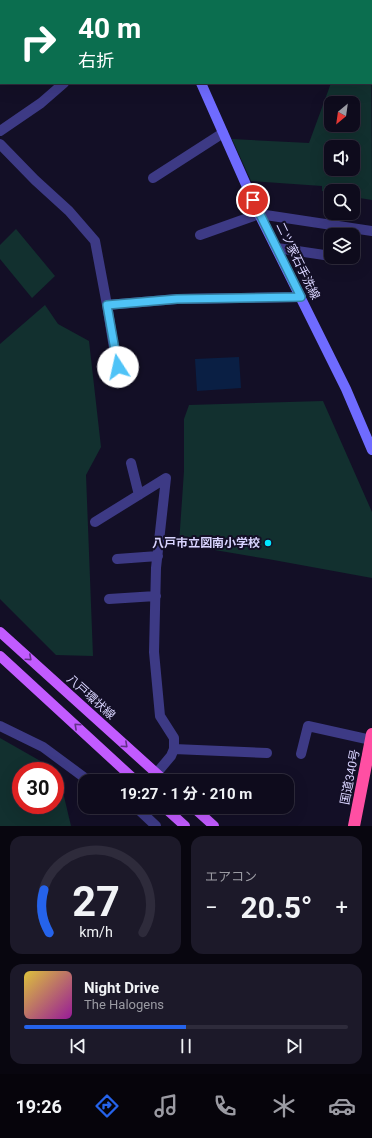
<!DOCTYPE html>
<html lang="ja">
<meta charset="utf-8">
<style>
:root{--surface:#0e0b1c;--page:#1c1929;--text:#f1f3f6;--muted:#9b9ba3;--line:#2e2b3b;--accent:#2563eb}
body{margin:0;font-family:Roboto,"Noto Sans JP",sans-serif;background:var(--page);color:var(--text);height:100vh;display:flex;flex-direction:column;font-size:15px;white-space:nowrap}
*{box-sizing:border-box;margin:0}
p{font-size:13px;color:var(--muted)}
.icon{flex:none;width:22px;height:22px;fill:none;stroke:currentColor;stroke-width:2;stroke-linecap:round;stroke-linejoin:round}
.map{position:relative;height:826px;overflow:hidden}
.sheet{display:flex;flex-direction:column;gap:10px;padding:10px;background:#08060f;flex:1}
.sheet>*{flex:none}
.guide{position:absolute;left:0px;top:0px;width:372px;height:84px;box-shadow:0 4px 16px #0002,0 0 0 1px var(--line);background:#0b6e4f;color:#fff;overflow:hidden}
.needle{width:26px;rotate:209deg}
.fabs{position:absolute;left:324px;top:96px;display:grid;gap:8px}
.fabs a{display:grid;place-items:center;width:36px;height:36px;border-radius:8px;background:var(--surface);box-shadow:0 4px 16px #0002,0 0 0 1px var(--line);font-size:20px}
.speed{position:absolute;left:12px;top:762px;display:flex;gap:8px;font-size:20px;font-weight:700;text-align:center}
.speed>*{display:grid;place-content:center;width:52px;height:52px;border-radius:50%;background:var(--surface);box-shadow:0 4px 16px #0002,0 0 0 1px var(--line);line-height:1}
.speed .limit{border:6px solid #d22;background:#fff;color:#111}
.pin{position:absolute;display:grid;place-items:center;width:34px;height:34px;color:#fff;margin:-17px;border:2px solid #fff;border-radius:50%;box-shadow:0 1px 4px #0007}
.me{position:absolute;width:44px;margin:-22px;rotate:350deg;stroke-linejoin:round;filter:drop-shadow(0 0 3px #0008)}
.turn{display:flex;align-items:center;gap:14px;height:84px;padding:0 12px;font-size:18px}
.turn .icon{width:52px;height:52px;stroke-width:2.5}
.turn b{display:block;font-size:28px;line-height:34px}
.big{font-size:30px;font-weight:700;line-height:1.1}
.sheet .widget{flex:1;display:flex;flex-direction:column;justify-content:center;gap:6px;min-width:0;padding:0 14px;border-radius:12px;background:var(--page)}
.sheet .dial{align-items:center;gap:0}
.dial svg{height:104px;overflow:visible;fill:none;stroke:var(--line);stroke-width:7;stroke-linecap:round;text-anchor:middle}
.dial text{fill:var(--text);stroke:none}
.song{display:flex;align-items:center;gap:12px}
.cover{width:48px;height:48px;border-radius:6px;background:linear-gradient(135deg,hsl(50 70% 55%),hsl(300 70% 35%))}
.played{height:4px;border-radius:2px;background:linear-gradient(90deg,var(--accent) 50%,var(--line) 50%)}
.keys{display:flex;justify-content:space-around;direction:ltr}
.heat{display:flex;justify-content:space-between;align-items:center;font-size:22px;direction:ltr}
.sheet .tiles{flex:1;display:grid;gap:10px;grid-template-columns:1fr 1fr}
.widget:last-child{grid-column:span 2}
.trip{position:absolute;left:78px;top:774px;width:216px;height:40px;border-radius:12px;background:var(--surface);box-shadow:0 4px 16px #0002,0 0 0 1px var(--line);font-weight:700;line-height:40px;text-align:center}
.tab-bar{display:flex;height:64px;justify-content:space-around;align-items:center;background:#06040b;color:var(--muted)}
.tab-bar .icon{width:28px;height:28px}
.tab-bar .on{color:var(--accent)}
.tab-bar b{font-size:18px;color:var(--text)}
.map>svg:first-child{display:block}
.green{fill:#12302f;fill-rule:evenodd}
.water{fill:#0a1f44}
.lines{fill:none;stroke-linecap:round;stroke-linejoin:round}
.street{stroke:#3d3a85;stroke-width:10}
.secondary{stroke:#6f6bff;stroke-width:10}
.primary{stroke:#c25bff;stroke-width:10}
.highway{stroke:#ff4fa3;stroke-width:12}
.oneway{stroke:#623188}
.route-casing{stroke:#337fa1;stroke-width:10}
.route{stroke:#4fc3f7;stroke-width:7}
.poi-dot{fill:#00e5ff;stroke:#130f26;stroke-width:1.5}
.labels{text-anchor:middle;stroke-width:4;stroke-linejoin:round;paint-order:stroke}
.street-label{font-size:12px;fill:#d9d4ff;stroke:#130f26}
.poi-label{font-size:12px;font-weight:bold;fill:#d9d4ff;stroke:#130f26;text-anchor:end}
</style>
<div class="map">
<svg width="372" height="826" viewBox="0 0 372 826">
<rect width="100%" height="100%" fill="#130f26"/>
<path class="green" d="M371,14l1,186 -19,-3v-6h-22v2l-9,-2v-5l-71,-5 -19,-42 77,4 22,-60h40zM331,103h22v22h-22zM331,147h22v22h-22z
M16,229l39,47 -23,22 -32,-39v-14z
M45,305l13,19 31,17 12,106 -15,28 7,181 -37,-1 -56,-56v-255z
M323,401l49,111v66l-104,-19 -89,-15 5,-73v-52l5,-14z
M0,738l58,33 13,55h-71zM21,771h34v34h-34z"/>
<path class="water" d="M239,357l2,31 -44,3 -2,-32z"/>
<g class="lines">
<path class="street" d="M11,0l1,1
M146,1l1,-1
M0,131l41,-28 23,-20
M0,144l35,36 34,31 26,30 12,64 70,-6 124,-2
M153,178l70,-45
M200,235l59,-21 113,17
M277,248l54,8
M341,257h2
M107,305l10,62
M131,463l8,32
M95,522l71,-44 -10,90 -2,84 6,64 14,22v11l-3,7 -21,25
M117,559l41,-3
M109,599l47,-3
M0,726l43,21 46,34
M174,749l93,4
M301,754l7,-28 63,14
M132,807l6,2 18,17"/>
<path class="secondary" d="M165,0v1
M201,83l58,131 87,175 26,61"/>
<path class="primary" d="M0,632l165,149
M0,656l136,125
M164,807l21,19
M193,807l21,19"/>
<path class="highway" d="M354,826l18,-92"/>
</g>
<defs><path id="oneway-chevron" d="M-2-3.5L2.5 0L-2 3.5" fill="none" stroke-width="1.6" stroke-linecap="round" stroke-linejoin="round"/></defs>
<g class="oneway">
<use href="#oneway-chevron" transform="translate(29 658) rotate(42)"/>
<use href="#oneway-chevron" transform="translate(77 726) rotate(-137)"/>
<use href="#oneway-chevron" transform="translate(125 745) rotate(42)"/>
</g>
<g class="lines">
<defs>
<path id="route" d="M118,367l-11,-62 70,-6 124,-2 -48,-97"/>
</defs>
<use href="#route" class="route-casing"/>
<use href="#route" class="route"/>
</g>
<circle class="poi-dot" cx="268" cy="543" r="4"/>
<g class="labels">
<g class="street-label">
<text transform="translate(298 261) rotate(64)" y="4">二ツ家石手洗線</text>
<text transform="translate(91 697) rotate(42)" y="4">八戸環状線</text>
<text transform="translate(350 777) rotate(-79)" y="4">国道340号</text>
</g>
<g class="poi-label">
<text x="260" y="547">八戸市立図南小学校</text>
</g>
</g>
</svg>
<div class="fabs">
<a><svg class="needle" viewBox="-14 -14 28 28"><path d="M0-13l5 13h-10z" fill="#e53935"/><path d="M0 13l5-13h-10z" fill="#9b9ba3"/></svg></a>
<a><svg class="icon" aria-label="sound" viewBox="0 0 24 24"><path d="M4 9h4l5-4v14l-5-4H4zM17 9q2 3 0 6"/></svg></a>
<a><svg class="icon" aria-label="search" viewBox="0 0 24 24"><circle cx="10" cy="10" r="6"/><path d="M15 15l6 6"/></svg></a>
<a><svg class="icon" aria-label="layers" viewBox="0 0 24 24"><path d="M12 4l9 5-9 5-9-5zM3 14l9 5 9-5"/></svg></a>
</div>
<div class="speed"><div class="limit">30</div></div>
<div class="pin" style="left:253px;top:200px;background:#d93025"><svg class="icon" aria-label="arrive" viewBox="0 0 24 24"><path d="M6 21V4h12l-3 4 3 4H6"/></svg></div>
<svg class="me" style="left:118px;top:367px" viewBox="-20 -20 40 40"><circle r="19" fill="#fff"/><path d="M0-13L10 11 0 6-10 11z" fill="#4fc3f7"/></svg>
<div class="trip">19:27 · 1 分 · 210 m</div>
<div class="guide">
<div class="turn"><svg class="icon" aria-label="right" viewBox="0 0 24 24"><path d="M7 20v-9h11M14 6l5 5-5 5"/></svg><div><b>40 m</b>右折</div></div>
</div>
</div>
<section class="sheet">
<div class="tiles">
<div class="widget dial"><svg viewBox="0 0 100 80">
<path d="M14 69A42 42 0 1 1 86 69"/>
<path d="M14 69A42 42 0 0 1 10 36" stroke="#2563eb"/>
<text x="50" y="56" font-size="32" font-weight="700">27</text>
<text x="50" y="72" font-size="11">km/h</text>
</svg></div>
<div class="widget"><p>エアコン</p>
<div class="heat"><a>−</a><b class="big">20.5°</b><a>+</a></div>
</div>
<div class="widget">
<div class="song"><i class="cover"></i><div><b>Night Drive</b><p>The Halogens</p></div></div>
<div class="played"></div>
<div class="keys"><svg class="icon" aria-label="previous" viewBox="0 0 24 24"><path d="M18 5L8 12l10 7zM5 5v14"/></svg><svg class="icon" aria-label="pause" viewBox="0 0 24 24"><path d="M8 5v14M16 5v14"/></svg><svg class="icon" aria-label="next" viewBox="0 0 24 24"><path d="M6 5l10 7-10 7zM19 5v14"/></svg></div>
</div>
</div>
</section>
<nav class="tab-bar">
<b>19:26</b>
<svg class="icon on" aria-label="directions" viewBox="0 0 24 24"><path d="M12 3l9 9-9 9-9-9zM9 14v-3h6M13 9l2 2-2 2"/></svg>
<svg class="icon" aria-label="music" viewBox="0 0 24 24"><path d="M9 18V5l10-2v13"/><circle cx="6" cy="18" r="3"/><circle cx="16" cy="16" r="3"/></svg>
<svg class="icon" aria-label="phone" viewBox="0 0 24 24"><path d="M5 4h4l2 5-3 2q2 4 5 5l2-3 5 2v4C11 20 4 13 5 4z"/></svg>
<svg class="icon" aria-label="climate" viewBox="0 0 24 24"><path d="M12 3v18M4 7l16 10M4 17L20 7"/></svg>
<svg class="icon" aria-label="car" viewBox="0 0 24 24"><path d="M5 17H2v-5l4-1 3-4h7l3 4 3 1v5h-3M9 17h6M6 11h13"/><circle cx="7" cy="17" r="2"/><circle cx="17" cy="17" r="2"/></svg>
</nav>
